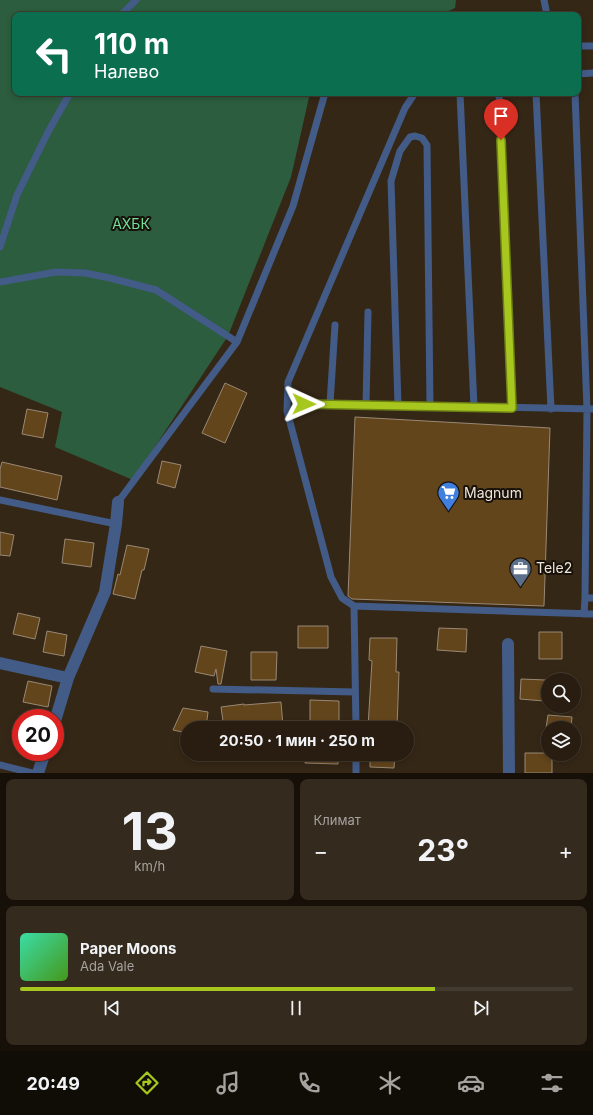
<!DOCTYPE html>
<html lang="ru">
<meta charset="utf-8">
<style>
:root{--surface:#281d10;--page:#342a1e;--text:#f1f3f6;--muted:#a5a29f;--line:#443b30;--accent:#a7c71e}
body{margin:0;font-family:Inter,sans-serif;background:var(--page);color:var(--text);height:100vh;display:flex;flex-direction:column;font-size:15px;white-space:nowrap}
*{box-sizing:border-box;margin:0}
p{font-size:13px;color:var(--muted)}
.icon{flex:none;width:22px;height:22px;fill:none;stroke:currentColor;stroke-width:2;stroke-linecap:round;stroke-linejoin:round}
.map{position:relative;height:773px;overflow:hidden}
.drawer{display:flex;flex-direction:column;gap:6px;padding:6px;background:#161009;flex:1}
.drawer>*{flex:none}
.guide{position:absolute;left:12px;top:12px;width:569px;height:84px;border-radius:8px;box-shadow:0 2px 6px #0003,0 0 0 1px var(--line);background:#0b6e4f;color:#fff;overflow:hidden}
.controls{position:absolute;left:541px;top:673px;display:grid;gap:8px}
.controls a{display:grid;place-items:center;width:40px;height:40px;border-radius:50%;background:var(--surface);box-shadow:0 2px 6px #0003,0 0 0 1px var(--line);font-size:20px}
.speed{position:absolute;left:12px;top:709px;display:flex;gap:8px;font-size:20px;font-weight:700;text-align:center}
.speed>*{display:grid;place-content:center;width:52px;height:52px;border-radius:50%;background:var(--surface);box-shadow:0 2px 6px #0003,0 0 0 1px var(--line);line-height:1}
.speed .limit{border:6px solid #d22;background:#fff;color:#111}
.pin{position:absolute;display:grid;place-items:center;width:34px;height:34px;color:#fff;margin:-41px -17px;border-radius:50% 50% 50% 0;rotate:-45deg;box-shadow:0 0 4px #0007}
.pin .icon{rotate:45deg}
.me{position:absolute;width:44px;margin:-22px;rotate:91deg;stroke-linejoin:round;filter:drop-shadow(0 0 3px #0008)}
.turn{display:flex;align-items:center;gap:14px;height:84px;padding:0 16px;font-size:18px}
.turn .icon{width:52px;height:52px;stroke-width:2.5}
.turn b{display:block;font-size:28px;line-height:34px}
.big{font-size:30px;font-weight:700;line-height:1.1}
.drawer .widget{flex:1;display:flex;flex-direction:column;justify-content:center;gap:6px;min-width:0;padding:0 14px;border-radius:8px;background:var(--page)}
.drawer .dial{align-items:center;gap:0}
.dial b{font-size:52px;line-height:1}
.song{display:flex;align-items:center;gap:12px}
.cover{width:48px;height:48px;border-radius:6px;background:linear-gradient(135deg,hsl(160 70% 55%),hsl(100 70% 35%))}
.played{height:4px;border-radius:2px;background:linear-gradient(90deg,var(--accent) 75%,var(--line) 75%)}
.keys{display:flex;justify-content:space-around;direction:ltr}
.heat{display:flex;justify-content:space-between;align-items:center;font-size:22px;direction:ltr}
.drawer .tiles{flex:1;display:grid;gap:6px;grid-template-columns:1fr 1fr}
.widget:last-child{grid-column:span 2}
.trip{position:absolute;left:180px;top:721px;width:234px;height:40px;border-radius:20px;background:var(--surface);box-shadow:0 2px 6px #0003,0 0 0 1px var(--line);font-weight:700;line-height:40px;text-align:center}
.menu{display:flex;height:64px;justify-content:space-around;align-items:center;background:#100c06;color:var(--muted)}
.menu .icon{width:28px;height:28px}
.menu .active{color:var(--accent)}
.menu b{font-size:18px;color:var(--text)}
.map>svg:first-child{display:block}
.green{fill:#2c5d3e}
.building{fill:#63451c;stroke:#998874}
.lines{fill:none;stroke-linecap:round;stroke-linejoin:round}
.lane{stroke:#425b87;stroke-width:7}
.street{stroke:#425b87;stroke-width:12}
.route-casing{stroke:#6d8114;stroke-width:10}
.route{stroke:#a7c71e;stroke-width:7}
.labels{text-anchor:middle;stroke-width:4;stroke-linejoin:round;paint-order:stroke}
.park-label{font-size:14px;fill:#6fe098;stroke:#17110a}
.poi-label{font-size:14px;fill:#efe6db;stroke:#17110a;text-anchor:start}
</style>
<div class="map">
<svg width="593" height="773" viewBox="0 0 593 773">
<rect width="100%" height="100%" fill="#352716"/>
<path class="green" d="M0,0h456l-1,8 -15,7h-425v78h295l-19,84 -63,159 -95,144 -78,-33 7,-35 -62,-25z"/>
<path class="building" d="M225,383l22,10 -22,50 -23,-10z
M27,409l21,4 -5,25 -21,-4z
M355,417l195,11 -6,178 -192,-7 -4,-3z
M162,461l19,4 -6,23 -18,-5z
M2,462l60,14 -5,24 -57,-13v-18z
M0,532l14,3 -4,21 -10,-1z
M65,539l29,4 -3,24 -29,-4z
M127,545l22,4 -5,21h-2l-7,29 -22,-5 5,-20 2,1z
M18,613l22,5 -5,21 -22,-5z
M298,626h30v22h-30z
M439,628l28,1 -1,23 -29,-2z
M47,631l20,4 -3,21 -21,-4z
M539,632h23v27h-23z
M370,638h27l-1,34h3l-2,56 -29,-1 4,-66 -3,-1z
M201,646l26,5 -6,33h-3l-2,-15 -2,7 -19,-4z
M251,652h26l-1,28h-25z
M521,679l25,1 -2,21 -24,-2z
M28,681l24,5 -4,21 -25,-5z
M310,700l29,1v21l-29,1z
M281,702l2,24 -28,2v-4l-31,4 -3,-21 23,-3v1z
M183,708l25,4 -2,16h-19v5l-14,-3z
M548,715l24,2 -1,11h-25z
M525,753h23v1h4v19h-27z
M305,754h33v10l-33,-1z
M370,754h25l-1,14 -24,-1z"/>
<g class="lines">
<path class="lane" d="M544,0l3,15
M121,15l15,-15
M578,46h15
M578,74l15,-1
M415,93l-10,15 -117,274 -1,29 44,166 11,21 12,8 239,8
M460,93l14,314
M499,93l13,315
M536,93l15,316
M575,93l12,316 -2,189h8
M0,247l17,-52 31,-63 22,-39
M0,282l56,-10 29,1 25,5 46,12 81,52
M304,403l289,6
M330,404l5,-79
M366,405l2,-93
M398,405l-7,-224 9,-30 10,-14 5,-1 7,2 5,7 3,261
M0,500l116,24
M118,502l119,-160 56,-136 32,-113
M354,606l2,122
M584,614l1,-16
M213,689l142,3
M356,754v19
M0,765l32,8"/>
<path class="street" d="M508,644l1,129
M0,663l68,15
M55,721l13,-43 37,-86 11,-68 2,-22
M38,773l7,-21"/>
</g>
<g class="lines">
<defs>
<path id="route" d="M304,404l208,4 -11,-268"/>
</defs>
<use href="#route" class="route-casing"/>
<use href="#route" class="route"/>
</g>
<defs>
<symbol id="supermarket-pin" viewBox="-11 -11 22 30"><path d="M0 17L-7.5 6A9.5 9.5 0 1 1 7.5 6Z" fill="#3f7fe0" stroke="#17110a"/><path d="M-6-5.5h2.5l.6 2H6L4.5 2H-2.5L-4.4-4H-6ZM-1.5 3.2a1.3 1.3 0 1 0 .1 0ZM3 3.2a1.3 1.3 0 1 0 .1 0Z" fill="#fff"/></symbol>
<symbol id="office-pin" viewBox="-11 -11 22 30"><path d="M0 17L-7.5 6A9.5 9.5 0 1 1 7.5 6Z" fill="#5c6f8a" stroke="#17110a"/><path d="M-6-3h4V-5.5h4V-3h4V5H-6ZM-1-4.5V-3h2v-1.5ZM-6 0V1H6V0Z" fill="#fff"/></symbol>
</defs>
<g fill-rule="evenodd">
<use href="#supermarket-pin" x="436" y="480" width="25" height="34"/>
<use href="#office-pin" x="508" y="556" width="25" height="34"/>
</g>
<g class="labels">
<g class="park-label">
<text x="131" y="229">АХБК</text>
</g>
<g class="poi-label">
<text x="464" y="498">Magnum</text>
<text x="536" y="573">Tele2</text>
</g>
</g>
</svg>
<div class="controls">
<a><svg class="icon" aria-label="search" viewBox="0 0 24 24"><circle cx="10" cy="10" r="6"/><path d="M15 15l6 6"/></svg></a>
<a><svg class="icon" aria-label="layers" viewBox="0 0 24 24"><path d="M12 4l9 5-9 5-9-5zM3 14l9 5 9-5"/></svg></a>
</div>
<div class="speed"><div class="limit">20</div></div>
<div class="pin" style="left:501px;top:140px;background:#d93025"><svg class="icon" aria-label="arrive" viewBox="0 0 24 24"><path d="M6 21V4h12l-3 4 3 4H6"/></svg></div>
<svg class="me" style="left:304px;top:404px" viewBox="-20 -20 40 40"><path d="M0-17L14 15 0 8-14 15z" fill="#a7c71e" stroke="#fff" stroke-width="4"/></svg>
<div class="trip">20:50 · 1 мин · 250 m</div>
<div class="guide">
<div class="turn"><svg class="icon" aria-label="left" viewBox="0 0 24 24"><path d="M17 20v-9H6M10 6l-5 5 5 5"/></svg><div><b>110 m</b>Налево</div></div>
</div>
</div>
<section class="drawer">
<div class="tiles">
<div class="widget dial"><b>13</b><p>km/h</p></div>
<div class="widget"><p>Климат</p>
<div class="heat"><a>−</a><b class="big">23°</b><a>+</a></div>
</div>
<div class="widget">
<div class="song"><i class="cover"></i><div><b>Paper Moons</b><p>Ada Vale</p></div></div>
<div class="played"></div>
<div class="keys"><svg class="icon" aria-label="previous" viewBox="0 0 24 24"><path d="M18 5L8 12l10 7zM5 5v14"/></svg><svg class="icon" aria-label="pause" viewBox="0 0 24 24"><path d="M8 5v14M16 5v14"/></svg><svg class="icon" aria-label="next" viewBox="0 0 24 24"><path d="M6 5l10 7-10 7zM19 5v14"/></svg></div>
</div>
</div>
</section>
<nav class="menu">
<b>20:49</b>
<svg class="icon active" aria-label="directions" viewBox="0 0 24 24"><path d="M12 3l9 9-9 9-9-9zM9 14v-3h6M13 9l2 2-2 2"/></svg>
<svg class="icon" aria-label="music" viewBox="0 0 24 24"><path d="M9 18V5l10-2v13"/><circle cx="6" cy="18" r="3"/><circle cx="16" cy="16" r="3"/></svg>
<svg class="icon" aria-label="phone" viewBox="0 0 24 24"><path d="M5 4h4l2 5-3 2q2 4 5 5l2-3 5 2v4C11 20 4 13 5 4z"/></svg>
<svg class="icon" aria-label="climate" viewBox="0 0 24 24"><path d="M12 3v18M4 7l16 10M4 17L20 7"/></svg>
<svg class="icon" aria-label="car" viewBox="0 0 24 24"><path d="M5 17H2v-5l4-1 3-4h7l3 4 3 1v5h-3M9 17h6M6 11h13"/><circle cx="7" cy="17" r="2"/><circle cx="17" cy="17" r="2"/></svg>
<svg class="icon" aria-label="filters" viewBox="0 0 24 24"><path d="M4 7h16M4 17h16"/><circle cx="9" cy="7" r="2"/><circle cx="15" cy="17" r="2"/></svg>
</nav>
